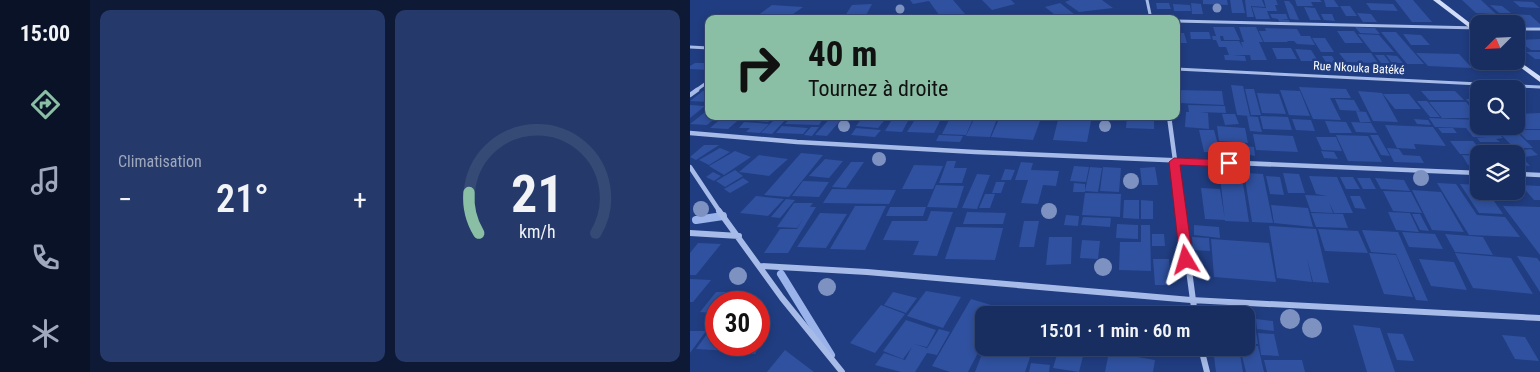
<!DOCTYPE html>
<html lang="fr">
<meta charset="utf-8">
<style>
:root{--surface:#182e61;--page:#253a6a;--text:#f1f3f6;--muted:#9fa8bd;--line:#364a76;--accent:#8abfa5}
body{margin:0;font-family:"Roboto Condensed",sans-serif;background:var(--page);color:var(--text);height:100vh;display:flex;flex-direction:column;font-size:19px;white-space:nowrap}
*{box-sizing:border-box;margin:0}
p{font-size:16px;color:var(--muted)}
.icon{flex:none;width:28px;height:28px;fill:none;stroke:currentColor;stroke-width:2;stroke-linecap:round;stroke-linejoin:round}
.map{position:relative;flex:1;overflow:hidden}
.panel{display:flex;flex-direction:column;gap:10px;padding:10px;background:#0d1935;width:600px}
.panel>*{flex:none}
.hud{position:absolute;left:15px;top:15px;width:475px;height:105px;border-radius:10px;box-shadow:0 2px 8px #0003,0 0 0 1px var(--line);background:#8abfa5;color:#111;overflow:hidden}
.needle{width:32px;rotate:246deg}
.tools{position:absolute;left:780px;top:15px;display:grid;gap:10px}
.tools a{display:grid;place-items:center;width:55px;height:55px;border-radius:10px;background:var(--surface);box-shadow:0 2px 8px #0003,0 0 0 1px var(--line);font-size:25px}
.speed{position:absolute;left:15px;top:291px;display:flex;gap:10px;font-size:25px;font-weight:700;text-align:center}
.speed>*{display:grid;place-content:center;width:65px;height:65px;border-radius:50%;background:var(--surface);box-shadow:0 2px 8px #0003,0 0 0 1px var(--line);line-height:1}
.speed .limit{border:8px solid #d22;background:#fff;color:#111}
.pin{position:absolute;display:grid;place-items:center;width:42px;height:42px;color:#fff;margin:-21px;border-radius:10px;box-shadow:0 2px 8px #0006}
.me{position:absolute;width:55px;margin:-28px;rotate:353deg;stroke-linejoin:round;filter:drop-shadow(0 0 4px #0008)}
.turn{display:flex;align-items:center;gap:18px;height:105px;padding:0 20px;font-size:22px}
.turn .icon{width:65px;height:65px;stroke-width:2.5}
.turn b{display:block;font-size:35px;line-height:42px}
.big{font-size:38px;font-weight:600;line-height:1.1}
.panel .tile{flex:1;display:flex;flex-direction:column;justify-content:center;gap:8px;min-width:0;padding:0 18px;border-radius:10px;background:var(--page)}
.panel .dial{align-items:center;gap:0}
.dial svg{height:130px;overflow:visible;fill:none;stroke:var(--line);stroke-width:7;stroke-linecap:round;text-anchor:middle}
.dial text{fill:var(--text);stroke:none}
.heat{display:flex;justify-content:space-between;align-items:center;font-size:28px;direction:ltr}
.panel .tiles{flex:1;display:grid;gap:10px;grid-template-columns:repeat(2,1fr)}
.trip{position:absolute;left:285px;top:306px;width:280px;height:50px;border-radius:10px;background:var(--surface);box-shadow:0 2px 8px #0003,0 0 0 1px var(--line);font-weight:600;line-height:50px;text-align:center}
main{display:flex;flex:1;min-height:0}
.tabs{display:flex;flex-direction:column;width:90px;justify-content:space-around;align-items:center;background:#0a1227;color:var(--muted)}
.tabs .icon{width:35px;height:35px}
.tabs .active{color:var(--accent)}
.tabs b{font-size:22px;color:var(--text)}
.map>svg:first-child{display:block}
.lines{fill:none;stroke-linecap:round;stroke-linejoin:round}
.stream{stroke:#9ab3ea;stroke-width:8}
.building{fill:#30519f}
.street-far2{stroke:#a6bbe8;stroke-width:3}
.street-far1{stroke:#a6bbe8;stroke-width:4.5}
.street{stroke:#a6bbe8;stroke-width:6}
.secondary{fill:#d1dcf7;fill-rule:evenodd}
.tree{fill:#7e92c1}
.route{fill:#e11d48;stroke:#92132f}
.labels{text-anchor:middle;stroke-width:5;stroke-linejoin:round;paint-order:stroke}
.far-street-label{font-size:12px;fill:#fff;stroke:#203d81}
</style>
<main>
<nav class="tabs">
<b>15:00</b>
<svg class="icon active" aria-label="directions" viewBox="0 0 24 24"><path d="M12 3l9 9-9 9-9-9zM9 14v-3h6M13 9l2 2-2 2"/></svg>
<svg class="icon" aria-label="music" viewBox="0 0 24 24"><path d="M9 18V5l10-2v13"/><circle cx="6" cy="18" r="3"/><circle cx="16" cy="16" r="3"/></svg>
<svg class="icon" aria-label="phone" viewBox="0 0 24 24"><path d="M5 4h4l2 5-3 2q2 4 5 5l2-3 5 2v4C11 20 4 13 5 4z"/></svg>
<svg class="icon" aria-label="climate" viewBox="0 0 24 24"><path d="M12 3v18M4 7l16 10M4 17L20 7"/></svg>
</nav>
<section class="panel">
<div class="tiles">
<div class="tile"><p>Climatisation</p>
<div class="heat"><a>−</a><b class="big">21°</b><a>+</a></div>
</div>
<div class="tile dial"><svg viewBox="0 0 100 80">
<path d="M14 69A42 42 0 1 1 86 69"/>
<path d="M14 69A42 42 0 0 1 8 44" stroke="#8abfa5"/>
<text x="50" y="56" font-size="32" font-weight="700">21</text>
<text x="50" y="72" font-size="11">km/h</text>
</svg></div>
</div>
</section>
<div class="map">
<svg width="850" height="372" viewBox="0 0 850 372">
<rect width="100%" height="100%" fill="#203d81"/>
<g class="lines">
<path class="stream" d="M6,220l27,-4
M91,274l50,81"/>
</g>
<path class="building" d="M220,0h43l13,15 -24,4 -13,-18 -16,3z
M292,0h29l4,4 -23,6z
M380,0h32l11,8 -34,4 -14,-10z
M513,0h24l1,5 -25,-1z
M540,0h12l3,13h-13z
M555,0h17l3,7 -14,-1 3,11h-7z
M574,0h12l2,5h-3l2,6h-10l3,8h-14l-4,-12 14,1z
M605,0h25l2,2h-11l2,4h-16z
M634,0h10l5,7h-13z
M705,0h18l19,22h-20z
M772,0h19l15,14 -20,-1z
M594,1h5l4,5 6,14 -9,-1z
M823,1l20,1 7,6 -20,-1z
M370,3l14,11 -15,4 -14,-11z
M466,3h13l2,6h-14z
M501,3l10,1 2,10h-11z
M676,3l27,1 5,7 -27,-1z
M182,4l-8,15h-21l9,-14z
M483,4l17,1 1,6h-17z
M82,5l31,2 -14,10 -32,-1z
M800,5l12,1 9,7h-12z
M650,6h10l7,10h-11z
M614,7l11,1 6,12h-11z
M667,13l14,1 6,8h-14z
M580,14h16l2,5h-8l9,1 1,2 -10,1 -2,-4 -6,-1z
M631,14h11l3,7 -11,-1z
M821,14l19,1 10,9v3h-15z
M791,16l22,1 8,7h-21z
M523,27h21l6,13h-16l-1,-4h-3l1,5h18l4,7 -2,-6h3l-5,-15h17l7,15h-4l8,18h-16l-1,-5h-17l12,1 1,5 -21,-1 -1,-5h5l-3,-8h-7l-3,-7h-3l-1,-4h4z
M665,27l20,1 5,6 -20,-1z
M575,28l32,1 4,7h9l5,9 -18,-1 -3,-3h-7l1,1h-24l-5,-11h7z
M647,31h17l9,12h-18z
M500,32h19l2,7h-20z
M691,32h15l28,32h-17z
M486,33h8l3,10h-11z
M668,34l21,1 15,17h-22z
M713,34l18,1 9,10h-19z
M622,38h13l9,14h-13z
M850,39v11h-9l-14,-10z
M582,48h19l6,11h-20z
M605,49l16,1 7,11h-17z
M836,52h14v7h-5z
M649,53h32l7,10 -32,-1z
M726,53l43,1 13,14 -44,-2z
M685,55h9l6,8h-9z
M696,55l11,1 6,7h-11z
M632,56h10l5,8h-10z
M5,63h14v7l-19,-1v-3z
M541,85l12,1 7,30 -13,-1z
M609,87l47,2 5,9h-21l11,22 -28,-1z
M555,89h9l7,26h-10z
M486,90l46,1 2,14 -45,-2z
M590,90l20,1 10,25 -21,-1z
M13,91h6v11l-19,-1z
M668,91l24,2 16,29 -25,-1z
M731,91h34l9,9h-35z
M567,93l22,1 7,20 -24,-1z
M693,94h26l12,15h-26z
M645,99l19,1 6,11 -20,-1z
M776,99h13v13z
M727,101h10l13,16h-10z
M739,102h37l13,16h-37z
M0,105l15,1 -15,12z
M498,105l37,1 1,7 -26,-1 8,1 1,16 -24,-2 1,-15h3z
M19,109v7h9l-11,9 -17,-1z
M666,111l10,1 5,10h-11z
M850,113v16h-23l-4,-3h3v-12z
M532,114h13l4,10 -14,1z
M34,116h19l-15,13 -18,-1z
M59,116h25l-6,6 -23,-2z
M88,116h11l-17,18 -11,-1z
M102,116h33l-6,9 -34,-1z
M142,116h12l-17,20 -12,-1z
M174,116h24l-10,12 -22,-2z
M202,116h29l-2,4z
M261,116h23l-8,19 -24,-1z
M308,116l-8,21 -24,-1 9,-19z
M335,116h17l-2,4 -16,-1z
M369,116h33l-5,26 -34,-2z
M437,116h27v13l-28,-1z
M557,116l11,1 4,15 -12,-1z
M570,116l28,1 4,13 -29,-1z
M739,118l50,2v6h12l12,12 -7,1 4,3h-20l-3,-4h10l-14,-1 -7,-9 -31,-1z
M309,119l41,2 -7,19 -42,-3z
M602,119l19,1 4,11 -19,-1z
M724,119l14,1 3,5 -14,-1z
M201,121h17l-6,11 -17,-1z
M224,121h26l-6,12 -27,-1z
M635,121l21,1 6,11h-22z
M54,122l25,2 -9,9 -14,-1 4,-4h-11z
M661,122l20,1 6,10 -21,-1z
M695,125l48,2 13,19 -32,-2 2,5 -19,-1z
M92,126l26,2 -5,6 -27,-1z
M527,126l28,2 3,15 -29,-2z
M121,127h8l-7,9 -8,-1z
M166,128l25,2 -6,7 -24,-2z
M748,128h15l4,5h-15z
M806,129h18l19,19h-19z
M509,130h15l6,22h-16z
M827,130h23v10h-13z
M563,134l40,2 5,16 -42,-2z
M249,135l24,1 -3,6 -24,-1z
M646,135l32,1 14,26 -34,-1z
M680,135h8l12,21 -9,-1z
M626,137h20l6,14 -20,-1z
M760,141h23l11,13h-24z
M14,145h15l-23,15 -6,-3z
M531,145l21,2 1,7 -22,-2z
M799,145h19l6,8 -19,-1z
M555,146l9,1 1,9 -10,-2z
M30,148l10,4 -21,13 -10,-5z
M697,148l12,1 4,6 17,1 4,7 -30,-1z
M841,149l7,6 -14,2 -7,-6z
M45,151l16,6 -27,18 -15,-9z
M631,151l13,1 4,7 -14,-1z
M111,153l22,2 -34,42 -25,-2z
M69,155l29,4 -19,17 -30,-4z
M772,155l17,1v10l-11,-1z
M826,157h6l8,9 -14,-1z
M135,159l18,2 -14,17 -20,-2z
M257,161h9l-2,7h13l-5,15h-23z
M161,162h13l-18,26 -14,-1z
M331,162l12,1 -2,7 28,1 -3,15 -13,-1 -5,19 -17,-1 7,-23h-13z
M224,165l29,1 -10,23h-31z
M384,166l15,1 -3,15 -16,-1z
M400,167l12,1 -4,24 -13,-1z
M413,167l18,1 -2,24 -19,-1z
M465,167l3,18h-16l-2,-17z
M315,169l10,1 -4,10h-10z
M45,170l8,6 -18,11 -9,-6z
M23,172l8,4 -7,5 -8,-4z
M554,173l19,1 10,49 -21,-1z
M593,173l16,1 6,19h-17z
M287,174l13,1 -13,34 -15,-1z
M530,176l22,1 7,45 -24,-1z
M576,176l14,1 4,18 -14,-1z
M619,176l28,1 16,36h-19l-5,-11 4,11 -22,-1 -6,-17 22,1 -11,-2z
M650,177h13l7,12h-14z
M53,178l6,4 -19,11 -6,-4z
M667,178h13l6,11h-13z
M685,178l29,2 6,11 -29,-2z
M113,181l26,1 -10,15 -27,-1z
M306,182h9l-4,11h-9z
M384,183l11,1v8h-12z
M747,183l19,1 21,31 28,2 15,20 -51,-2z
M770,184l19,1v6h8l16,23 -24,-1z
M246,185l28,1 -7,22 -30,-1z
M831,185l19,1v14h-6z
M511,188l19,1 5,31 -20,-1z
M142,189l64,1 -7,14 -66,-1z
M722,190l29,2 23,40 -32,-2z
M693,191l28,1 11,21 -29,-2z
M395,193l36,1 -1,23 -38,-2z
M295,194h10l-5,14h-11z
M66,196l28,3 -16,17 -28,-3z
M660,196h10l6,13 -11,-1z
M96,199l9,1 -15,18 -9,-1z
M434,200h15v19l-16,-1z
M451,200l12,1v18h-12z
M104,203h19l-3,4h6l-28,46h-24l16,-24h17l6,-10 -6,9 -20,-1z
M581,205l37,3 5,19 -39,-4z
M165,206h31l-21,44 -35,-1z
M813,206l37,1v48z
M200,207h36l-3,9h-37z
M241,211l22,1 -16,44 -24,-1 6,-14 -36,-1 9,-19h35z
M277,212l39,1 -3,11h-40z
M698,212l22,1 9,19 -23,-2z
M130,213l27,1 -21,34 -29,-1z
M621,213l32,1 5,14 -32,-1z
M722,214h8l9,17 -9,-1z
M376,215l13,1 -1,10 -14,-1z
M393,217l28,1 -1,9 -29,-2z
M334,221h15l-5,26h-15z
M427,224l21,1v14l-22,-1z
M451,225h9l1,46 -32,-1 1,-28h21z
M504,225l25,2 1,11 -26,-3z
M579,226l47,3 13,54 -16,-1 -6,-24 5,24 -35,-4z
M266,227l47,1 -8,32 -50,-1z
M628,229l40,2 10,22 -43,-2z
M672,230l36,2 30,69 -12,-1 -20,-46 -25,-2z
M712,232l33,2 8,15 -34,-2z
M462,234h12l1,12h-13z
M755,234l38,3 10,18 -38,-3z
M359,237h23l-1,27 -25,1z
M502,237l17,1 1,13 -17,-1z
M521,239l58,4 7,39 -62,-5z
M392,240l18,1 -2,18 -18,-1z
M8,243l23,1 -25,31h-6v-22z
M679,253l27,2 17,42 -29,-3z
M765,253l56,5 22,36 -60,-6z
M827,256l20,2 3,4v30z
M463,259h16l2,26h-16z
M729,259l35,3 13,28 -36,-4z
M0,279l21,1 -18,22h-3z
M236,291l35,6 -18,31 -36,-12z
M26,292h13l-8,10h-5v7l-3,4 -13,-1z
M203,292l24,6 -11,15 -22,-8z
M281,299l30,9 -4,7h-13v26l-16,31h-18l-18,-6z
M191,305l24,9 -30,39 -25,-10z
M315,307l43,7 -1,1h-45z
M556,319h8l4,25h-12z
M566,319l17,2 1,10 -17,-2z
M216,320l30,10 -9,17 -13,-3 13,4 -1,2 13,-21 11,3 -13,23 -10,-2 -12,19h-14l-26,-7 9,-12 21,7 7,-13 -9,12 -20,-8z
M26,322v23h19l-4,6 -35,-2z
M663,325l27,3 15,44h-28z
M0,331h16l-16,22z
M568,333l16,1 5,22 -18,-1z
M697,333l16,1 11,27 -17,-1z
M812,335l23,2 14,24 -24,-2z
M69,340l4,1 -8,13 -20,-1 5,-8h19z
M556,346h12l6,26h-18l-6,-24z
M319,348h45l-3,8z
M369,348h26l-6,24 -26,-4z
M523,348h26l4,24h-27z
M294,349l46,8 -5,15h-50z
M95,350l29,22h-47z
M419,352l46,8 -2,12h-48z
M574,360h38l3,12h-38z
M341,363l19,2 -1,7h-20z"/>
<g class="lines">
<path class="street-far2" d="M457,0l4,19
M486,21l303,7
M826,29h24
M0,47l19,1
M486,69l364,18
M5,91l14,-10"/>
<path class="street-far1" d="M0,95l7,-5
M479,116l13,96
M0,133l107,9 178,10 504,21
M0,167l30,45
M826,174l24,1"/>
<path class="street" d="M29,211l63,87 60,74
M491,211l14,104
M0,233l49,3
M70,266l107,6 324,28 349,18
M511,348l6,24"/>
<path class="secondary" d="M743,0h7l39,30v5z
M826,59l24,17v6l-28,-21h4z"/>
</g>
<g class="tree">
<circle cx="527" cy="8" r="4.5"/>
<circle cx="210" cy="9" r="4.5"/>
<circle cx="154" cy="126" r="6"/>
<circle cx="415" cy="126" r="6"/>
<circle cx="189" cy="159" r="7"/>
<circle cx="731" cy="178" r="8"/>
<circle cx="441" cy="181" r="8"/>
<circle cx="11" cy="209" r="8"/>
<circle cx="359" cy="211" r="8"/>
<circle cx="413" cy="267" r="9"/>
<circle cx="48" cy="276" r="9"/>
<circle cx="137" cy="287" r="9"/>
<circle cx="600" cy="319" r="10"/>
<circle cx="622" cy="328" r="10"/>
</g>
<path class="route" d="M484,158l55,2 6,3 -6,4 -49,-2 13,95 -2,4 -5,2 -4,-2 -2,-4 -11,-98z"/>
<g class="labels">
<g class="far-street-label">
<text transform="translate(669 68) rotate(3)" y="4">Rue Nkouka Batéké</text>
</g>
</g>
</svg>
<div class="tools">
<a><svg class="needle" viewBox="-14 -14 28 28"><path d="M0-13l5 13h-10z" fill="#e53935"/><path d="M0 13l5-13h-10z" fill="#9fa8bd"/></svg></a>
<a><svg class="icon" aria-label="search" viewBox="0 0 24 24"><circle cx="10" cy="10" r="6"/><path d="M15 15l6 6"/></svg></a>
<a><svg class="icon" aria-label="layers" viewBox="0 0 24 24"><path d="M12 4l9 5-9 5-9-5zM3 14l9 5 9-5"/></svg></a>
</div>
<div class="speed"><div class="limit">30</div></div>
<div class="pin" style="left:539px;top:163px;background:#d93025"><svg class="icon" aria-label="arrive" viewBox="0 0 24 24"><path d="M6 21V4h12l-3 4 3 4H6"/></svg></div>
<svg class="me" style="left:496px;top:260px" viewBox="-20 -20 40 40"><path d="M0-17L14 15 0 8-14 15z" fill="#e11d48" stroke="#fff" stroke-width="4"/></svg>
<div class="trip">15:01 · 1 min · 60 m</div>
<div class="hud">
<div class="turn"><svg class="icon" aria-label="right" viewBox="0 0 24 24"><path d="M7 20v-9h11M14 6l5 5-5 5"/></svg><div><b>40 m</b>Tournez à droite</div></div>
</div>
</div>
</main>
